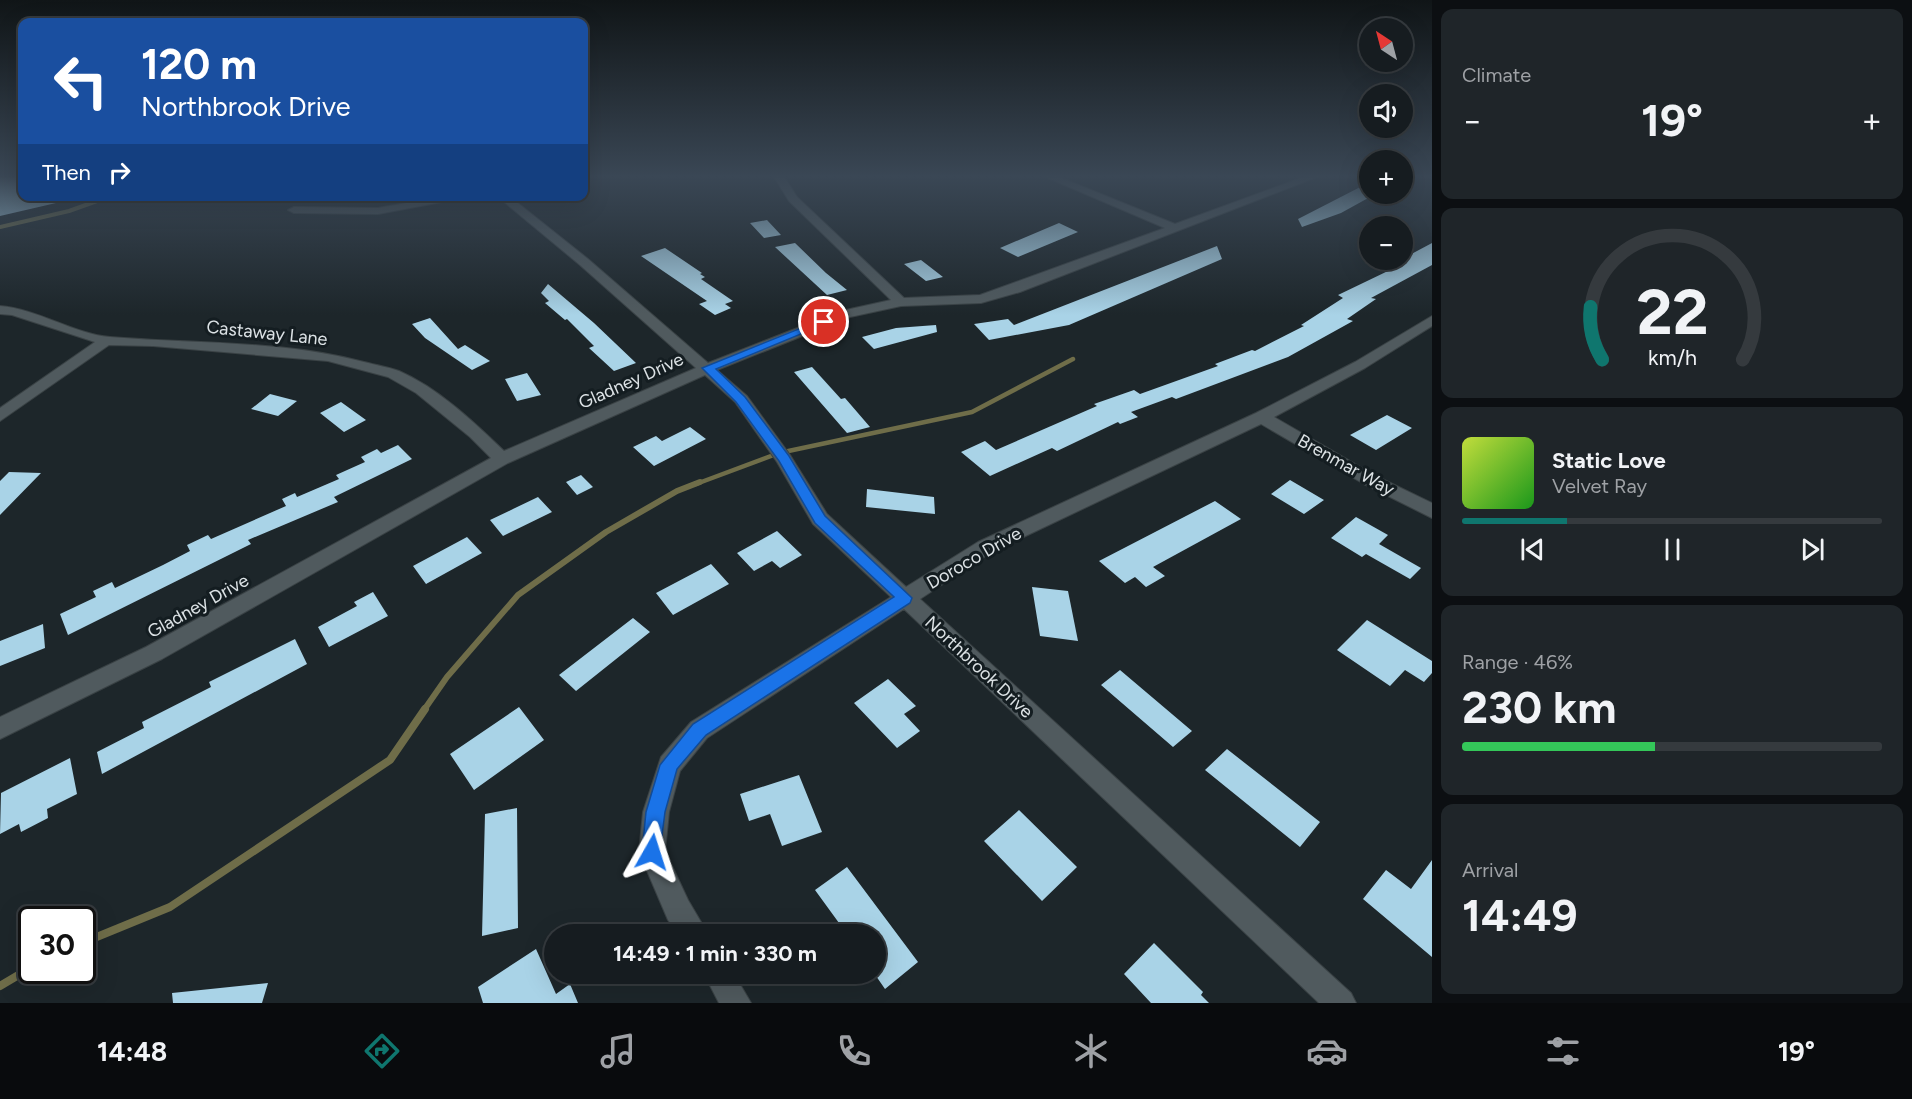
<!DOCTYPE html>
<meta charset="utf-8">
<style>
:root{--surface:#161c20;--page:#1f2529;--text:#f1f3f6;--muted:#9ea1a5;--line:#353a3e;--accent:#0f766e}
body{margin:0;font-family:Figtree,sans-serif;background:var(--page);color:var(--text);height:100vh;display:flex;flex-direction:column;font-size:22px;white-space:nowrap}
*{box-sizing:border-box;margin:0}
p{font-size:20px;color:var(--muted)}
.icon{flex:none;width:33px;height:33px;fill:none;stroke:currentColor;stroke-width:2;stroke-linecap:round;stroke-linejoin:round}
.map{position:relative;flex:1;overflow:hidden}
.side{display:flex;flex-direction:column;gap:9px;padding:9px;background:#0c0f12;width:480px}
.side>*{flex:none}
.guide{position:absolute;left:18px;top:18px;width:570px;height:183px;border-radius:12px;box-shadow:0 6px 24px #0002,0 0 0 2px var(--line);background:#1a4fa0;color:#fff;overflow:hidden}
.needle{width:39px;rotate:324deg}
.controls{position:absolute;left:1359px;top:18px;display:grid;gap:12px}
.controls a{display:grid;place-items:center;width:54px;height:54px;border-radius:50%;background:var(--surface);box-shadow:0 6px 24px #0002,0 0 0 2px var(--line);font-size:30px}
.speed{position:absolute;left:18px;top:906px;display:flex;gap:12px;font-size:30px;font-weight:700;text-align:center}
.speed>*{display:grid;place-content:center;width:78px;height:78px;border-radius:50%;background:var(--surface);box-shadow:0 6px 24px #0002,0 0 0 2px var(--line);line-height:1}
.speed .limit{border:3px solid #111;border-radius:9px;background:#fff;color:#111}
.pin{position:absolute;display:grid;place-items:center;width:51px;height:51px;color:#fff;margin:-26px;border:3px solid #fff;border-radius:50%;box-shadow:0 2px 6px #0007}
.me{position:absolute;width:66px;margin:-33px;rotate:6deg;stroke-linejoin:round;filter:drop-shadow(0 0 4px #0008)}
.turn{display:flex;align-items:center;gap:21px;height:126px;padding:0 24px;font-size:27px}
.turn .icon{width:78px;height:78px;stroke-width:2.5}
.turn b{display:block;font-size:42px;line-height:51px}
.then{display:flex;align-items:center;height:57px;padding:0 24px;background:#0003;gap:12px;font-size:22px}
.big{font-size:45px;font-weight:700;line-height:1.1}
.side .card{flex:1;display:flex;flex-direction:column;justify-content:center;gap:9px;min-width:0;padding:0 21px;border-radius:12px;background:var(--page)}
.side .dial{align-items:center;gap:0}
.dial svg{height:156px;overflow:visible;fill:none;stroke:var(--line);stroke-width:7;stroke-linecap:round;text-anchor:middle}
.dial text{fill:var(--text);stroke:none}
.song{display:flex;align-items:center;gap:18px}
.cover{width:72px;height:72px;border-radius:9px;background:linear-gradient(135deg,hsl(70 70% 55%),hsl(120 70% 35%))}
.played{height:6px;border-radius:3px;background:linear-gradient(90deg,var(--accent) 25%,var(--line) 25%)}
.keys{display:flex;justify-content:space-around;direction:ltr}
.heat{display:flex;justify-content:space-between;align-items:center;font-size:33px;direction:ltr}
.charge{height:9px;border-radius:4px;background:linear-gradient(90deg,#34c759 46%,var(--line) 0)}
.trip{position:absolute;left:544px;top:924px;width:342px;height:60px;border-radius:30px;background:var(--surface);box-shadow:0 6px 24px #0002,0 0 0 2px var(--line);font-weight:700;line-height:60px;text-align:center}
.menu{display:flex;height:96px;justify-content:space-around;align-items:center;background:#090b0d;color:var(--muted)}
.menu .icon{width:42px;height:42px}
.menu .active{color:var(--accent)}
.menu b{font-size:27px;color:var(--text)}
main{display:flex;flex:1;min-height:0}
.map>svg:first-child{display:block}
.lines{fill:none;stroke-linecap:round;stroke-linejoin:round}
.stream-far3{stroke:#6f6d49;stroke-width:4}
.stream-far2{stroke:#6f6d49;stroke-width:4.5}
.stream-far1{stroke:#6f6d49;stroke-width:6}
.stream{stroke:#6f6d49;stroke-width:8}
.building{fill:#a9d3e7}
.minor-casing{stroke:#3a4245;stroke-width:2}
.minor{fill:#505a5e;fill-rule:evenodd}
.route{fill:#1a73e8;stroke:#114b97;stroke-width:1.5}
.labels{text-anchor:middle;stroke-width:6;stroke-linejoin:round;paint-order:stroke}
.street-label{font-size:18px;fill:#dce2e5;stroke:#141d21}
</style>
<main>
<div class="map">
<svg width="1432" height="1003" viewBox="0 0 1432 1003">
<rect width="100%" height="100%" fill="#1d262a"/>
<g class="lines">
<path class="stream-far3" d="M0,227l69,-16 42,-15"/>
<path class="stream-far2" d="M696,484l83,-31 193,-41 101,-53"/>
<path class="stream-far1" d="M424,710l23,-33 71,-82 88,-63 71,-41 23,-9"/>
<path class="stream" d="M82,943l88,-36 220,-147 35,-51
M0,986l32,-19"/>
</g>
<path class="building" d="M0,175h22v21h34v7l-56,13z
M1370,182v15l-29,16 -39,14 -4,-8z
M767,220l14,15 -17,3 -14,-15z
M1059,223l19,9 -60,25 -18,-9z
M795,243l31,30 21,17 -20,5 -52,-48z
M1432,243v22l-61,33 5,1 -29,20 6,2 -65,36 -112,42 -4,-2 -41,15 7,5 -18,7 -2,-2 -61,29 -5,-3 -62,28 -29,-24 24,-11 11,9 101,-44 -3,-2 40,-14 6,4 78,-28 -3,-2 37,-14 3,1 49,-25 -3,-1 42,-27 -5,-3 52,-25 12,-8v-3z
M1217,246l5,13 -153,66 -80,15 -15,-16 34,-5 6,6z
M665,248l37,25 -2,1 5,3 -4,2 32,22 -8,3 6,4 -16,7 -16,-11 8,-3 -66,-45z
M921,260l22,17 -17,4 -22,-17z
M548,284l46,39 42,40 -22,8 -25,-23 5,-2 -27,-27 -2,1 -20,-17 4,-2 -8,-8z
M430,318l28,31 7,-4 25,16 -18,9 -47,-32 -13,-14z
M936,325l1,7 -63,17 -12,-12 34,-9z
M812,367l29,32 4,-1 25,29 -23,6 -53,-61z
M527,373l14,22 -24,6 -12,-22z
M270,394l27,7 -19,15 -27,-7z
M341,402l25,18 -22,12 -24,-19z
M1387,415l25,13 -36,22 -26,-15z
M690,427l16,12 -52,27 -21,-19 23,-11 6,5z
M398,445l14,14 -78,38 4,5 -90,38 3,4 -183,91 -8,-21 36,-17 -3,-6 19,-9 3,6 48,-23 27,-14 -3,-6 21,-10 3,4 75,-33 -4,-7 13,-6 2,4 42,-18 -3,-4 29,-13 -4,-5 16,-8 4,4z
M9,472l32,1 -41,42v-34z
M581,475l12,12 -16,8 -11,-13z
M1290,480l34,20 -20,14 -33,-20z
M867,489l67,8 1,17 -69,-7z
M538,497l14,15 -49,24 -13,-16z
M1215,501l26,18 -88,48 12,9 -19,11 -11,-10 -10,6 -26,-22z
M1356,517l32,18 -9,9 42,24 -11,11 -44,-25 -4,3 -31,-19z
M777,531l25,24 -22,13 -8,-7 -18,10 -17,-18z
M467,537l15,16 -56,31 -13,-18z
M711,564l18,20 -56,31 -17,-22z
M1032,587l36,4 10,50 -38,-5z
M373,592l15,24 -59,31 -11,-20 39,-21 -3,-4z
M633,618l17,14 -74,59 -17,-16z
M1367,620l65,41v12l-8,9 -19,-12 -15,16 -53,-36z
M43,624l2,24 -45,18v-25z
M295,639l12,25 -205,110 -5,-22 47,-24 -2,-6 69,-35 -2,-5z
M1120,670l72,61 -19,16 -72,-62z
M888,679l28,27 -12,8 16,17 -23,17 -43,-45z
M519,707l25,33 -70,50 -24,-36z
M1227,749l93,73 -20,25 -95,-77z
M70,758l7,36 -30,15 1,9 -27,14 -2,-8 -19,10 1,-41z
M799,775l23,57 -40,14 -12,-32 -21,7 -9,-27z
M517,808l1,120 -36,8 3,-122z
M1019,810l58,57 -35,34 -58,-60z
M1432,860v97l-69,-58 23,-29 25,19z
M847,867l71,95 -33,27 -9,-13v-42h-29l-32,-44z
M1154,943l49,49 -2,3 8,8h-58l-27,-29z
M536,949l20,45 14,-10 8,19h-95l-5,-16z
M268,983l-6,20h-89l-1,-10z"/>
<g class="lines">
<defs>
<path id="minor" d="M773,175h10l14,22 107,101 76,-3 185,-67 -124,-53h13l121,49 134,-49h13l-302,117 -39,11 -80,3 -51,11 -133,53 30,26 43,59 37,59 79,73 72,-45 278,-129 99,-51 77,-46v10l-67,42 -91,49 102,59 56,27v15l-68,-34 -103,-60 -269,128 -72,47 431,394 5,10h-37l-415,-394 -197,129 -27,33 -11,41 -4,39 23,49 20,34h-30l-10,-14 -29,-68 4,-40 18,-55 30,-35 200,-125 -78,-73 -36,-62 -42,-60 -30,-27 -197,88 -346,196 -162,80v-22l146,-70 345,-189 -21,-21 -54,-44 -28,-16 -60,-16 -175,-15 -44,-1 -109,76v-13l95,-66 -83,-27 -12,-1v-8c38,3 74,28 110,31 84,7 171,3 254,25 11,3 24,5 35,9 39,17 75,51 105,80l192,-83 -116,-103 -83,-69h12l79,63 120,104 133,-52 50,-11 -102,-99z
M446,196h28l-96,18 -84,-1 -6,-3 6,-3 84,1z
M704,974h30l17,29h-32z"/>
</defs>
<use href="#minor" class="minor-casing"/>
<use href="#minor" class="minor"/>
</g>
<linearGradient id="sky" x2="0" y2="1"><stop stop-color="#101517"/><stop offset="0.56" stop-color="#3a4755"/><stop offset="1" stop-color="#3a4755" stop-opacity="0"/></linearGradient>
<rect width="1432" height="315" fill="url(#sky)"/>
<path class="route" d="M821,320l9,2 -114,47 29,28 44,59 36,60 87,82 -2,5 -204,132 -29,34 -12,43 -6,47 -7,2 -7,-2 -3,-7 4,-40 14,-47 33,-41 201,-127 -79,-74 -36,-62 -43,-59 -34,-34z"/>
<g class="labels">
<g class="street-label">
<text transform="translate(267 333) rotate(6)" y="6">Castaway Lane</text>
<text transform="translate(631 381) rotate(-24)" y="6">Gladney Drive</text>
<text transform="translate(1346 465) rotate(29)" y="6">Brenmar Way</text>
<text transform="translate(974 558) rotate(-30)" y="6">Doroco Drive</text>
<text transform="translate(198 606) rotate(-29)" y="6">Gladney Drive</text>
<text transform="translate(979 667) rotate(43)" y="6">Northbrook Drive</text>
</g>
</g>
</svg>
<div class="controls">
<a><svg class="needle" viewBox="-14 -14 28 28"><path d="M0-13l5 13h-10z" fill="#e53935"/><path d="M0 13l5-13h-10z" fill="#9ea1a5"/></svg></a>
<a><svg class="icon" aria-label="sound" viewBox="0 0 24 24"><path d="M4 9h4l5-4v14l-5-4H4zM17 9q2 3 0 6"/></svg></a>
<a>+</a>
<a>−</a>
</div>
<div class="speed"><div class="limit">30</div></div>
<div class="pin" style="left:824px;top:322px;background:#d93025"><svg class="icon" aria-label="arrive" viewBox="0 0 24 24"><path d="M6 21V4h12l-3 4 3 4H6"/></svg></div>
<svg class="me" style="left:652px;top:852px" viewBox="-20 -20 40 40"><path d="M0-17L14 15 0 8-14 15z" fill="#1a73e8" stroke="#fff" stroke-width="4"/></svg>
<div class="trip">14:49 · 1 min · 330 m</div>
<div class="guide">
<div class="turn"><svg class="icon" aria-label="left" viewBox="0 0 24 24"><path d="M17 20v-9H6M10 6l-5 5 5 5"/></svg><div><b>120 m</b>Northbrook Drive</div></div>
<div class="then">Then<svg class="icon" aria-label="right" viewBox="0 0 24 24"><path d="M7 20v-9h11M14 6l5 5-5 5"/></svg></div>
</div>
</div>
<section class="side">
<div class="card"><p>Climate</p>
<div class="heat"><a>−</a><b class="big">19°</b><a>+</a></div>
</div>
<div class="card dial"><svg viewBox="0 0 100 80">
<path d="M14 69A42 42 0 1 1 86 69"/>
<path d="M14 69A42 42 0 0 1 8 42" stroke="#0f766e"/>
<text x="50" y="56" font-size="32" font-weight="700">22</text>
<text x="50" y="72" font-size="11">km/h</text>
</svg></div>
<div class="card">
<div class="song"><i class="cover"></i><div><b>Static Love</b><p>Velvet Ray</p></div></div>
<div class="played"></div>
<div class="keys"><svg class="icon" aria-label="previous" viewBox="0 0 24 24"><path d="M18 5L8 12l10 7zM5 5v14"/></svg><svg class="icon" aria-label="pause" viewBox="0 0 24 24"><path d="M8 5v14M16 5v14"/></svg><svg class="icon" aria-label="next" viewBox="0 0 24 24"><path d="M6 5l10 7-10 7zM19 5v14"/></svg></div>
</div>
<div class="card"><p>Range · 46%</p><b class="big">230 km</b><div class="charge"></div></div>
<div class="card"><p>Arrival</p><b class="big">14:49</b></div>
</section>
</main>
<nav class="menu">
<b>14:48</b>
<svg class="icon active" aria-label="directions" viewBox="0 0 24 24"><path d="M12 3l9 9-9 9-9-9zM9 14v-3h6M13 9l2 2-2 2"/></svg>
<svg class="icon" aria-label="music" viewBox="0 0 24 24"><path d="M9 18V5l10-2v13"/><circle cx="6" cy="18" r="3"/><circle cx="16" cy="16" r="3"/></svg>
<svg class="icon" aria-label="phone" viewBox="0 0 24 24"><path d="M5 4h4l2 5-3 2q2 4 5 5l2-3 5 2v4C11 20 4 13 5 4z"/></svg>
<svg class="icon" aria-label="climate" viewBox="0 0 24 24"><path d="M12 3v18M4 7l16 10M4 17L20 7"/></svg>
<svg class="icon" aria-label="car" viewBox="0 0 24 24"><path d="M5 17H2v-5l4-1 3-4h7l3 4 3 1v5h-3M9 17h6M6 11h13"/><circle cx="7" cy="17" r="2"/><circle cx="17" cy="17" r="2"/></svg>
<svg class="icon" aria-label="filters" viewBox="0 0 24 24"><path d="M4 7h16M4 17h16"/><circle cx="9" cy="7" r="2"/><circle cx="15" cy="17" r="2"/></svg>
<b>19°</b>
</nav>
